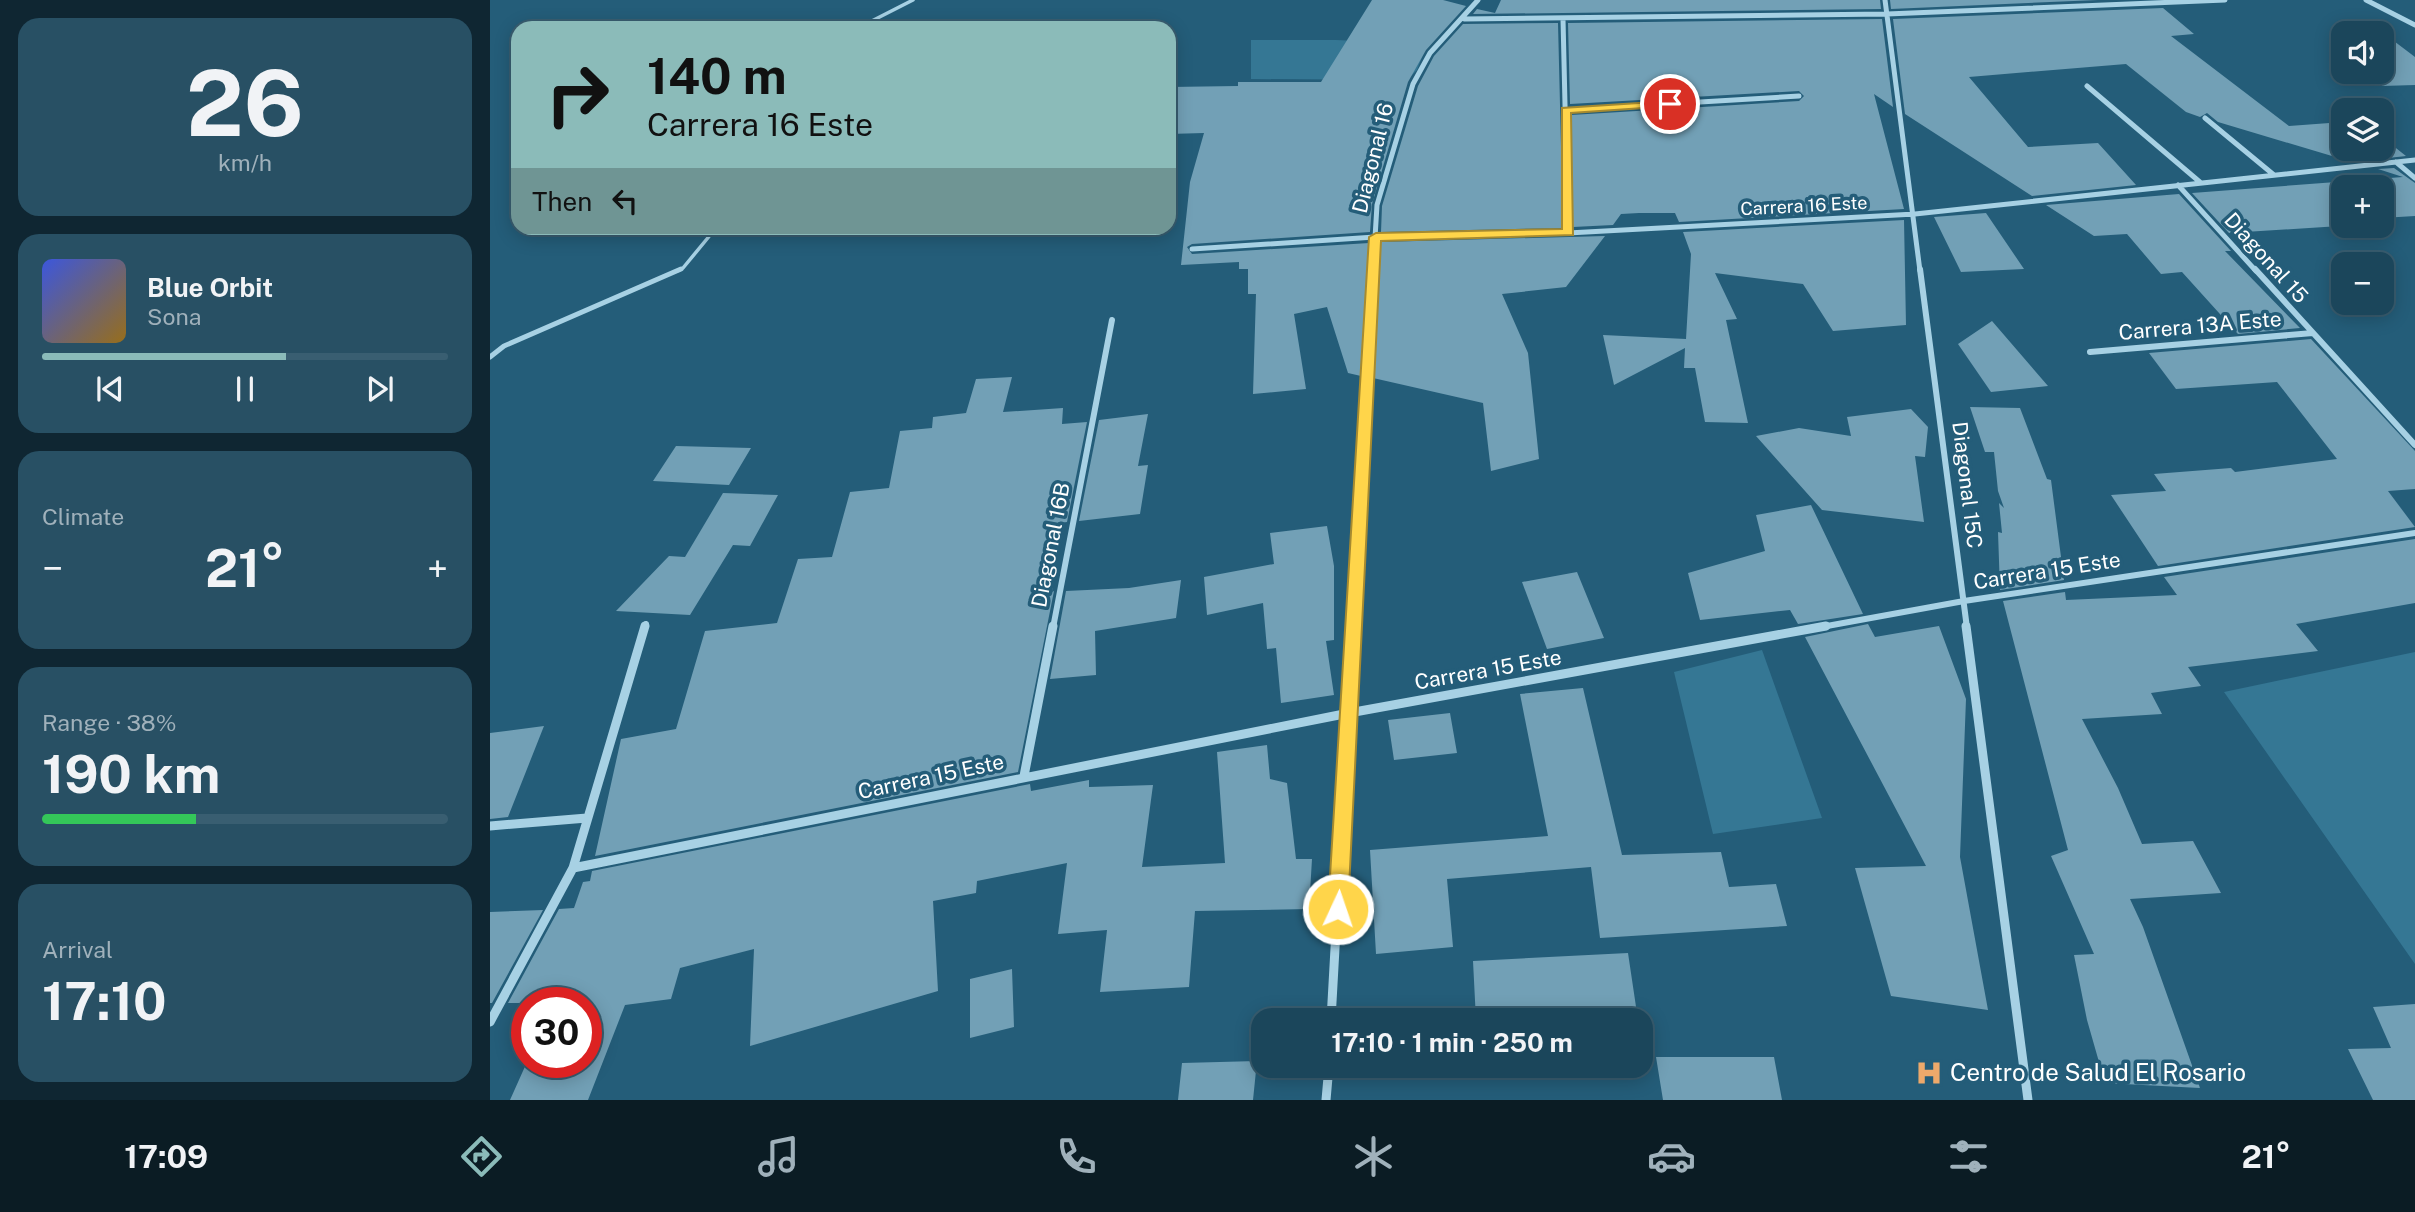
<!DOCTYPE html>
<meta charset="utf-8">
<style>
:root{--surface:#1b465b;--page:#285064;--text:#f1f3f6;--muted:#a0b1bb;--line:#395e71;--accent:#8bbbb9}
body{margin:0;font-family:"Public Sans",sans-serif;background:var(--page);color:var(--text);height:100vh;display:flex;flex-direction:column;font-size:26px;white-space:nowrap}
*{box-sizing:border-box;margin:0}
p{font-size:23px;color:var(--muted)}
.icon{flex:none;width:38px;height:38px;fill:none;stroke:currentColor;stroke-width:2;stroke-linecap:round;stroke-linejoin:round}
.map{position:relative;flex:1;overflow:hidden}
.drawer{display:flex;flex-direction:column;gap:18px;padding:18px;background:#0f2632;width:490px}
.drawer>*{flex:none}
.banner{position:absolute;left:21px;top:21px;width:665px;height:214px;border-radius:21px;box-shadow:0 4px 18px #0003,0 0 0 2px var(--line);background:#8bbbb9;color:#111;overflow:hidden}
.buttons{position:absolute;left:1841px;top:21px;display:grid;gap:14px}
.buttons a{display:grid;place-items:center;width:63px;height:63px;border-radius:14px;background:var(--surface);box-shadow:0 4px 18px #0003,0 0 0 2px var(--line);font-size:35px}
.speed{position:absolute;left:21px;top:987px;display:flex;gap:14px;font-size:35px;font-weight:700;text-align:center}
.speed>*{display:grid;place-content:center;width:91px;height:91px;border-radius:50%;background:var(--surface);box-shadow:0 4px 18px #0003,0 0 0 2px var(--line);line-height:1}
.speed .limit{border:10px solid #d22;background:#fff;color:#111}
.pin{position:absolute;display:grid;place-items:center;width:60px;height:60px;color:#fff;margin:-30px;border:4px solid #fff;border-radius:50%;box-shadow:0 2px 7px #0007}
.me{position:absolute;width:77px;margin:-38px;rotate:3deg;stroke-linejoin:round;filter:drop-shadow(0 0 5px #0008)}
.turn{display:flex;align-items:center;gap:24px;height:147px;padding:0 21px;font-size:32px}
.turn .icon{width:91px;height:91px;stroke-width:2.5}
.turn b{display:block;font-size:49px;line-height:60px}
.then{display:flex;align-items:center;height:66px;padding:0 21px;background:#0003;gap:14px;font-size:26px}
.big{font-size:52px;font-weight:700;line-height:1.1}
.drawer .widget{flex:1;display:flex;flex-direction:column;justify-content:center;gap:10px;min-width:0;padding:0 24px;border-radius:21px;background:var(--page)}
.drawer .dial{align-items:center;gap:0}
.dial b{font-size:91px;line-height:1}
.song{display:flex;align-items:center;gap:21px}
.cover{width:84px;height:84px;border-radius:10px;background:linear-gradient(135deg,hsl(230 70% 55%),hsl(40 70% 35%))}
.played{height:7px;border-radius:4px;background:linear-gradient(90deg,var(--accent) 60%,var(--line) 60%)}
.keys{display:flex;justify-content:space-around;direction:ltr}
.heat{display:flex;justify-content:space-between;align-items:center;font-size:38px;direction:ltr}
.charge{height:10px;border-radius:5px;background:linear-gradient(90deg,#34c759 38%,var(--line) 0)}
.trip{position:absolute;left:761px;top:1008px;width:402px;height:70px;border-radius:21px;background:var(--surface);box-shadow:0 4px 18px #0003,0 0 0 2px var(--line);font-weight:700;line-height:70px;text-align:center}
.tab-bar{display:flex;height:112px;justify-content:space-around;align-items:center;background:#0b1c24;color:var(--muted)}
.tab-bar .icon{width:49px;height:49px}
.tab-bar .selected{color:var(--accent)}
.tab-bar b{font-size:32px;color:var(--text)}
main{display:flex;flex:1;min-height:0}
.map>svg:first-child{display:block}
.green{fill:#357794}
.building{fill:#72a0b6}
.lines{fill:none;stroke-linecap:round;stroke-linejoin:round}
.service-far1{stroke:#a7d1e4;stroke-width:3.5}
.service{stroke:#a7d1e4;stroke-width:5}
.minor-far2{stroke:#a7d1e4;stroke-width:5}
.minor-far1{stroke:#a7d1e4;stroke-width:6}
.minor{stroke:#a7d1e4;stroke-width:9}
.route{fill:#ffd54a;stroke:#a68a30;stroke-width:2}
.labels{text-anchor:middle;stroke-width:7;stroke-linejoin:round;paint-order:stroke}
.far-street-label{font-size:18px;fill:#fff;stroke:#245d79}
.street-label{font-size:21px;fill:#fff;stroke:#245d79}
.near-poi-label{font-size:24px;fill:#fff;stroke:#245d79;text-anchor:start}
</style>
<main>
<section class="drawer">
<div class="widget dial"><b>26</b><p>km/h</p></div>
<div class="widget">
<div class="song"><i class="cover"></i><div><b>Blue Orbit</b><p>Sona</p></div></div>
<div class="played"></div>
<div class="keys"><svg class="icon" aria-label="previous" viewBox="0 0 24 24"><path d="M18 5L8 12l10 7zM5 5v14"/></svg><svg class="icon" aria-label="pause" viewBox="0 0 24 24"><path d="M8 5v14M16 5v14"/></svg><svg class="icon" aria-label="next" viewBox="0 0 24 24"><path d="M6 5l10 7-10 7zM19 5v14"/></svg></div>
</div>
<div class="widget"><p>Climate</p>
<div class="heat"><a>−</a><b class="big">21°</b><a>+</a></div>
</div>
<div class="widget"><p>Range · 38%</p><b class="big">190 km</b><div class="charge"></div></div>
<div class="widget"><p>Arrival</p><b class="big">17:10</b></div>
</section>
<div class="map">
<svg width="1925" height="1100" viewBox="0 0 1925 1100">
<rect width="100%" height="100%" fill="#245d79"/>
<path class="green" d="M761,40h85l91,4 -10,26 -10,10 -156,-1z
M1272,650l60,168 -109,16 -39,-162z
M1925,652v312l-191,-272z"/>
<path class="building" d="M882,0h71l23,6 -40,44 -18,32 -36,122 -2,28 -178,12 -5,3 5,7 177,-11 -8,133 -13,-3 -21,-66 -33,7 12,75 -53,5 3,-100h-8v-25h-9v-7l-58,3 9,-83 14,-49 -35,1v-47l69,-1v-4h83z
M1011,0h379l1,9 -408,5 4,-5 18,4z
M1400,0h208l-207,9z
M1673,8l31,26 -23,2 118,90 54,-4v27h39v-12l24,19 -54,6 -134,-40 -11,-9 -7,4 -14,-5 -60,-48 -157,13 59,70 70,-4 38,42 -104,11 -127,-82 -12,-95z
M1392,19l11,88 -19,-13 30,115 -225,13 -4,-9h-36l-18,1 -8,11 -40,2 -2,-112 228,-14 5,-5 -5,-5 -229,13 -2,-81z
M1068,23l5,205 -182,4 1,-26 36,-120 16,-30 29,-32z
M1892,32l33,25v28l-33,1z
M1904,168l21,15v33l-33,2v-31h-39v33l-8,1 5,5 -111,7 -37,-40 211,-16 -25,-8z
M1689,194l52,57h-6l75,77 -62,6 -56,-62 -21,2 -34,-40 -33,2 -48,-31z
M1496,213l38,56 -63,3 -27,-55z
M1414,220l2,105 -73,6 -30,-47 -88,-11 22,46 -11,1 22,103 -43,-1 -10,-54h-11l1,-20 -71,37 -11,-50 83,4 5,-85 -8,-22z
M1115,236l-39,51 -64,7 26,59 11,106 -48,12 -8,-68 -110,-25 7,-136z
M1502,321l56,65 -57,6 -33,-48z
M1821,339l104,112v38l-27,2 27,36 -257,39 -47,-71 55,-4 -12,-17 77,-6 4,4 102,-13 -60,-77 -101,7 -27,-36z
M522,377l-9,35 60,-4 -1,16 25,-2 -20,100 -7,1 -8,69 2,-1 -36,181 -423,84 26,-117 55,-10 29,-98 72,-8 21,-64 34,-2 18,-65 39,-4 11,-57 32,-3 1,-11 33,-4 10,-34z
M1480,407l50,1 27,71 4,1 13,100 -64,10 -2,-58 4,1 -3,-30 5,5 -6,-17 -4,-39h-9z
M1421,409l17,18 -3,30 -10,-1 9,66 -102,-12 -66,-74 43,-8 52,8 -4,-19z
M658,414l-10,52 10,-1 -8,49 -61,7 20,-101z
M186,446l75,2 -22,37 -76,-4z
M233,493l55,2 -28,51 -17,-1 -43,70 -74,-4 53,-55 16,1z
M1321,505l52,109 -65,10 -8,-14 -90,10 -12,-47 77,-22 -9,-36z
M837,526l7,40v74l-8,1 8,54 -53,8 -5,-55 -9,1 -4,-46 -56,12 -3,-38 70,-13 -4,-31z
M1925,539v64l-119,21 22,27 -130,16 13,19 -50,7 11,21 -80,5 36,69 24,56 51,-3 28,52 -91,6 13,28 57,161 -95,-5 -18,-63 -13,-65 20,-1 -43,-98 17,-6 -65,-249 62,-9 1,8 111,-5 -13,-18z
M1087,572l27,66 -57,11 -25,-67z
M691,580l-5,38 -81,13 1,44 -46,4 16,-88 63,-3z
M1378,624l7,13 64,-11 27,73 -6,158 28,153 -97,-14 -36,-128 71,-2 -121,-229z
M1093,688l39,167 99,-3 8,35 47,-3 11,42 -187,12 -9,-71 -144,12 6,68 -77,7 -6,-104 178,-14 -28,-142z
M960,713l7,40 -63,7 -6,-40z
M54,726l-36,91 -18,2v-86z
M777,745l3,34 17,4 9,76h16l-3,50 -114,2 -6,76 -89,5 7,-62 -49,4 9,-71 -90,18 -1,12 -43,8 5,90 -188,55 4,-97 -74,19 -9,31 -46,6 -37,95h-78l17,-38h59v-59h-78l51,-94 15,-1 9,-26 7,-1 2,-10 438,-87 1,7 58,-11v7l64,-2 -11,82 83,-4 -8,-111z
M53,910l-51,93h-2v-91z
M1138,953l10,67h-162l-3,-59z
M522,969l2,58 -44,11v-59z
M1925,1004v96h-42l-25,-51 43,-1 -18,-41z
M1166,1057h118l8,43h-119z
M767,1061l-4,39h-75l4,-37z"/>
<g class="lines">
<path class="service-far1" d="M368,28l55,-28
M187,271l6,-3 33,-40"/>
<path class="service" d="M0,357l14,-11 177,-77"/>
<path class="minor-far2" d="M1395,0l35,271
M1876,0l49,25
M974,19l423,-5 338,-14
M1073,19l5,214
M1597,86l114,97
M1076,110l233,-14
M1715,118l69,57
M1906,162l19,16
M1688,185l78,86
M702,249l183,-12 193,-4 347,-19 500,-54
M883,271l4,-66 36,-121 17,-31 48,-53"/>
<path class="minor-far1" d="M1430,269l47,359
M1765,269l160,176
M1600,352l223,-19
M155,628l1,-4
M563,628l59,-308
M863,628l20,-359
M1326,628l148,-27 451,-68"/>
<path class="minor" d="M1476,626l62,474
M534,776l29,-150
M0,826l97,-8
M83,868l776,-155 477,-87
M841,1020l22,-394
M0,1022l83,-154 72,-242
M836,1100l3,-34"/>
</g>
<path class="route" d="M1180,101l5,3 -2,2 -102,7 2,122 -192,6 -33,668 -3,6 -7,3 -7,-3 -3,-6 41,-672 7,-4 186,-4v-121z"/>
<defs>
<symbol id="hospital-bare" viewBox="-9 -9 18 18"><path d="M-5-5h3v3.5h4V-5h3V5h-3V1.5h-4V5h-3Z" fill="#eda96b" stroke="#245d79" stroke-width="2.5" paint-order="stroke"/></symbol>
</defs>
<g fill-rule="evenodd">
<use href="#hospital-bare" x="1420" y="1054" width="38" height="38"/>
</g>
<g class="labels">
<g class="far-street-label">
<text transform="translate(1314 206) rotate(-3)" y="6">Carrera 16 Este</text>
</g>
<g class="street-label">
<text transform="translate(883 158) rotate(-76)" y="7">Diagonal 16</text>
<text transform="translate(1776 258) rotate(48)" y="7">Diagonal 15</text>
<text transform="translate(1710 326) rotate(-5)" y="7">Carrera 13A Este</text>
<text transform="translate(1477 485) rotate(83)" y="7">Diagonal 15C</text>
<text transform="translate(561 545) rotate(-79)" y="7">Diagonal 16B</text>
<text transform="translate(1557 571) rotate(-9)" y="7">Carrera 15 Este</text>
<text transform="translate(998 670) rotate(-10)" y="7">Carrera 15 Este</text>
<text transform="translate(441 777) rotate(-12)" y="7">Carrera 15 Este</text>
</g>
<g class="near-poi-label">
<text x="1460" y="1081">Centro de Salud El Rosario</text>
</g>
</g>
</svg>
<div class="buttons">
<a><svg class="icon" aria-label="sound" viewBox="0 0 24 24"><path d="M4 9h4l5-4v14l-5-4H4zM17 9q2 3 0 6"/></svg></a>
<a><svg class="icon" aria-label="layers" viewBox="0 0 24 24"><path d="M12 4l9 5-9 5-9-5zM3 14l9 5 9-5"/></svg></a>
<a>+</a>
<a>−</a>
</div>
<div class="speed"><div class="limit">30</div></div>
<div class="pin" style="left:1180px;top:104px;background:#d93025"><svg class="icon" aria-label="arrive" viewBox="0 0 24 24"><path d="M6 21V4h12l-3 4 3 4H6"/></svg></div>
<svg class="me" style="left:848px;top:909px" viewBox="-20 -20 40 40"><circle r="17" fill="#ffd54a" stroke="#fff" stroke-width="3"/><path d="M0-11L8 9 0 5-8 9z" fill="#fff"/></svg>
<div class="trip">17:10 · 1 min · 250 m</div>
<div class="banner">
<div class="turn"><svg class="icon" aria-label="right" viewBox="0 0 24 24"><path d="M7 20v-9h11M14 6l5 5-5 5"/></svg><div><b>140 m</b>Carrera 16 Este</div></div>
<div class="then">Then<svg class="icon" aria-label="left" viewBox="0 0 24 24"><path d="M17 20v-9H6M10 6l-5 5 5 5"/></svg></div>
</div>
</div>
</main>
<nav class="tab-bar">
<b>17:09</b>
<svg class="icon selected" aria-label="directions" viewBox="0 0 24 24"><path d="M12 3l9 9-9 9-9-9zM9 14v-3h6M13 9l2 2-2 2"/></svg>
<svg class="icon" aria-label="music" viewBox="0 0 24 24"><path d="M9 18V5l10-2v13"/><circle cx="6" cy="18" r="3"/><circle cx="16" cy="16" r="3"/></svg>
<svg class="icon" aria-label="phone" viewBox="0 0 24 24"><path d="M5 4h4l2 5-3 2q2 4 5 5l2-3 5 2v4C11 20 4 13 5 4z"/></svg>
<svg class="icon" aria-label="climate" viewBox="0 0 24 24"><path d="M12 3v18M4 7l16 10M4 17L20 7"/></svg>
<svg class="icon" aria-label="car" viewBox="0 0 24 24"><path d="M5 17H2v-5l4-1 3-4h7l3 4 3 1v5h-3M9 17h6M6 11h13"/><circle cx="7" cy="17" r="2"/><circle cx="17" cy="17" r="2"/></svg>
<svg class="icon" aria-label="filters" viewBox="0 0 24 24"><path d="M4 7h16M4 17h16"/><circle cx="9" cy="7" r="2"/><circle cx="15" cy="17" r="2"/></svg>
<b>21°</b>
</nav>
